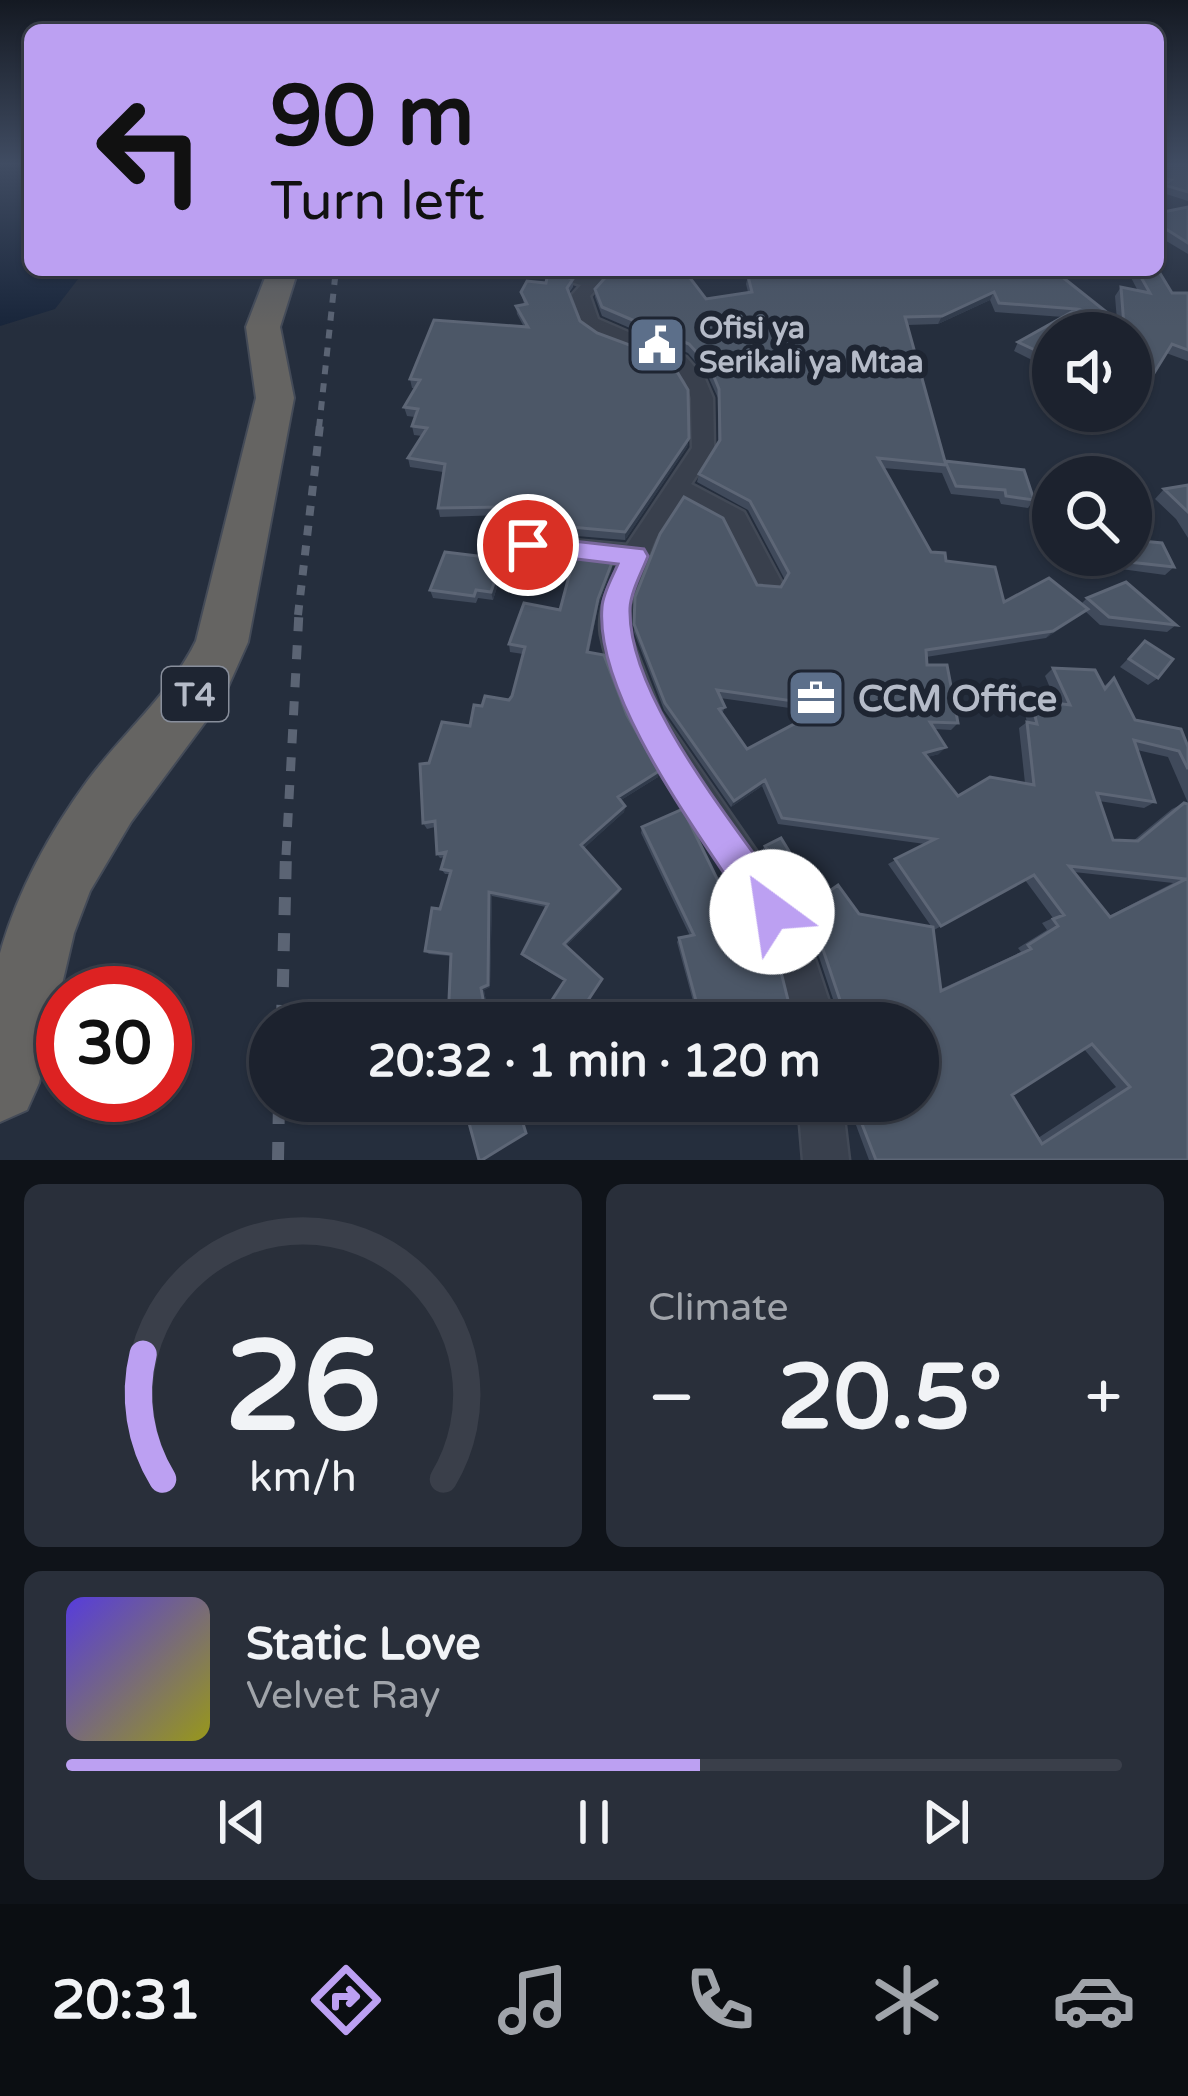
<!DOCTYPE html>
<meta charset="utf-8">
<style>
:root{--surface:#1c222e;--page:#292f3a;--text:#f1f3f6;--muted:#a0a4aa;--line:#3a3f4a;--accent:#bca0f2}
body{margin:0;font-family:"Varela Round",sans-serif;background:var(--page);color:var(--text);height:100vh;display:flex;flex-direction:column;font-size:45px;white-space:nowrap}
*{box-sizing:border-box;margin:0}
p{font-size:39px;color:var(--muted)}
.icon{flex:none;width:66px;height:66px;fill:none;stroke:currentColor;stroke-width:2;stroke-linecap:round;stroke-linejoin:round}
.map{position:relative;height:1160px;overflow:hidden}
.sheet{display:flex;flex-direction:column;gap:24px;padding:24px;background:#0f1319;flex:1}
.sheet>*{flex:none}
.hud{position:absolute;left:24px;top:24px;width:1140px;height:252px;border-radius:18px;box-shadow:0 3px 9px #0004,0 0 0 3px var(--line);background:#bca0f2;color:#111;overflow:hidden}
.buttons{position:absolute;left:1032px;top:312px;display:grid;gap:24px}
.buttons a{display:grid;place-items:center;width:120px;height:120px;border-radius:50%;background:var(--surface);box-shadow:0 3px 9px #0004,0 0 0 3px var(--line);font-size:60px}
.speed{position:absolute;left:36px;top:966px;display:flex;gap:24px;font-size:60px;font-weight:700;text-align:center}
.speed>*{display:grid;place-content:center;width:156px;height:156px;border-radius:50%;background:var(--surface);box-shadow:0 3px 9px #0004,0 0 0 3px var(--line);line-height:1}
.speed .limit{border:18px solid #d22;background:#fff;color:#111}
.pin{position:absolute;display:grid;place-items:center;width:102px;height:102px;color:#fff;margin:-51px;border:6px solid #fff;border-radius:50%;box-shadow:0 3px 12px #0007}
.me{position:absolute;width:132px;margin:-66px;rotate:329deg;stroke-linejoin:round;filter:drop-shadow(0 0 9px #0008)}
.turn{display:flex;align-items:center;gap:42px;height:252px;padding:0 48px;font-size:54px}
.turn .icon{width:156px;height:156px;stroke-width:2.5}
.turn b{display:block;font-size:84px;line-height:102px}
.big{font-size:90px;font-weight:700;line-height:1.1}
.sheet .card{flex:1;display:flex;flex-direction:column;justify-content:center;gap:18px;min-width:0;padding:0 42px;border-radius:18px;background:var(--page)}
.sheet .dial{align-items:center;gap:0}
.dial svg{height:312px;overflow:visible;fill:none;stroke:var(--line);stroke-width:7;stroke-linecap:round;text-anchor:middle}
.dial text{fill:var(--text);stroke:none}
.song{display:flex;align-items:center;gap:36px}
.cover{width:144px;height:144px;border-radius:18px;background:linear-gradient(135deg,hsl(250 70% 55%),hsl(60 70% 35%))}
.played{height:12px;border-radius:6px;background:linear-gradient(90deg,var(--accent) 60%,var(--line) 60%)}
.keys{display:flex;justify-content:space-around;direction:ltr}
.heat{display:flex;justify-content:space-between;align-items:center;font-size:66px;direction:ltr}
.sheet .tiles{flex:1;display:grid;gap:24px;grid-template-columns:1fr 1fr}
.card:last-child{grid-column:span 2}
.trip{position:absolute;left:249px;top:1002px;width:690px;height:120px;border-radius:60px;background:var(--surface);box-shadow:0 3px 9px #0004,0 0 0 3px var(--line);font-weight:700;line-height:120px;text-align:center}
.tabs{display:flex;height:192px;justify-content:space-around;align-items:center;background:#0b0e12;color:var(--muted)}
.tabs .icon{width:84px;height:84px}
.tabs .active{color:var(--accent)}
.tabs b{font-size:54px;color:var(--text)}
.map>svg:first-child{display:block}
.water{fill:#18253a}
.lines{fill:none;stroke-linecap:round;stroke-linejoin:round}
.minor-casing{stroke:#424956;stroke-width:5}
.trunk-casing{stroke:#444b58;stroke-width:4}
.minor{fill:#39404d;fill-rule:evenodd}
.trunk{fill:#656462;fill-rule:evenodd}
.rail-far4{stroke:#5b6474;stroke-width:4.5;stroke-dasharray:8 8;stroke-linecap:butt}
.rail-far3{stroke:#5b6474;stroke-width:6;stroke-dasharray:9 9;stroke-linecap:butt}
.rail-far2{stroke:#5b6474;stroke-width:8;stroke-dasharray:10 10;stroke-linecap:butt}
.rail-far1{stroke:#5b6474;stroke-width:9;stroke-dasharray:14 14;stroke-linecap:butt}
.rail{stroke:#5b6474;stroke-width:12;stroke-dasharray:18 18;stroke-linecap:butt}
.wall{fill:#404a5b;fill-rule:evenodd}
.shaded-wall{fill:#303a4a}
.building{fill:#4c5767;stroke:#5d6676;stroke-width:3;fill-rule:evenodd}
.route{fill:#bca0f2;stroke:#7a689d;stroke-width:3}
.labels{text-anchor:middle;stroke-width:12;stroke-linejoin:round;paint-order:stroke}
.far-poi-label{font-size:30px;font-weight:bold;fill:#b5bbc8;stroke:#1e2532;text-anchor:start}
.shield{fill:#1e2532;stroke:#888e9b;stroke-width:3}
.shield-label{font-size:33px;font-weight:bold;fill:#b5bbc8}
.poi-label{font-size:36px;font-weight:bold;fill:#b5bbc8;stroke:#1e2532;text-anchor:start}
</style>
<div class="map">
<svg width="1188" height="1160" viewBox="0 0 1188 1160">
<rect width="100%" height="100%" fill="#252e3d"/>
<path class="water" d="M0,165h30v105h47l5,4 -27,35 -55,17z"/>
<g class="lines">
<defs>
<path id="minor" d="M531,270l59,7 6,-7h18l-24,26 8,23 88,38 19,22 8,19 1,51 -23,35 53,28 38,71 -4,8h-20l-34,-68 -43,-23 -26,40 -25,64 -1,29 31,79 101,146 46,77 29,88h-42c-6,-23 -10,-50 -21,-71 -52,-106 -148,-198 -172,-317 -4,-25 8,-48 18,-71l-91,-8 -13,-10 13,-10 99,9 65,-97 -1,-50 -6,-17 -13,-16 -73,-28 -16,-11 -11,-31 9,-10z
M798,1101h44l7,59h-46z"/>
<path id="trunk" d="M268,270h30l-18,57 14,71 -46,244 -25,56 -92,124 -41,69 -16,42 -35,150 -12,27 -27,12v-169c18,-63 50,-121 88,-173 35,-47 82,-86 108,-139l60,-243 -10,-71z"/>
</defs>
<use href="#minor" class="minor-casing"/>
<use href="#trunk" class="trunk-casing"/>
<use href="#minor" class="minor"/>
<use href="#trunk" class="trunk"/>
<path class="rail-far4" d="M335,281l1,-11"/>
<path class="rail-far3" d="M319,428l16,-150"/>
<path class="rail-far2" d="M298,615l22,-190"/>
<path class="rail-far1" d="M286,855l13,-243"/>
<path class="rail" d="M282,1023l4,-171
M278,1160l1,-59"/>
</g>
<path class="wall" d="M1158,165h30v36l-28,-9 3,-5 -5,-2z
M1188,207v47l-30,-18v-23z
M812,270h218l87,51 -2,-25 6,-9 17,4 -11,-21h31l14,23h16v68l-22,-8 -22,33 -13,-1v-52h-78v56l-11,-1 -10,-28 -18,-9 4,-9 45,-25 -68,-5 -5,-12 -52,24 -31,1 38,136 89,39 -6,8 -27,-4 -2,-5 -48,-5 -9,-21 -59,-5 48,84 73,50 78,1 5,-5 89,27 -9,7 -67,-7 -15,-14 -39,27 -120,19 1,8 31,58 -7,7 -17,-1 5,25 -12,3 31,39 67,-13 -6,-55 8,-6 -4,-15 8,-7 26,4 -12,-28 8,-8 51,18 10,-8 21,42 53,27v56l-20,-46 -31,-7 18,52 -11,6 -45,-7 14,39 20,1 39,-32 12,-6 4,357h-319l-22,-59h71v-78h-75l-6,-12 -26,-78 -50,-82 4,-5 53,53 41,15 72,12 -43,-62 37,-20 -147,-20 -16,-38 -31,21 -67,-97 -30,-78 1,-35 122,-12 24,2 4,-7 -37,-70 -51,-28 2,-8 19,-31v-45l-10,-22 -20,-23 -86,-37 -7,-19v-8l111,10 42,-7 -2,-8 2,-8 64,1zM720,698l97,14 -70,37 -25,-35 3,-7zM1074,872l99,11 -64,33zM1025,880l28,38 -11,5 5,7 -29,18 3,4 -80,37 -7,-59zM1084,1049l32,38 -78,51 -26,-43z
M573,279v8l-4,6 11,28 109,117 -2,9 -62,93 -97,-8 -14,9 -10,-1 -1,-25 -63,2 -2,-9 5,-36 -33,-5 -2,-9 14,-22 -8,-1 -2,-9 3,-9 -8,-1 -3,-9 12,-19h-4l-2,-9 114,-52 -7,-13 -1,-8 8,-2 -3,-12 25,-9z
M1188,485v53l-12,-19 -21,-20 9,-10z
M1115,555h16l43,12 -9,8 -44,-6z
M574,557l39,3 -1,8 -14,38 -9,46 15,3 23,60 32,56 -1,6 -37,23 4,6 -1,6 -40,36 36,41 -1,4 -53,53 36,33 -27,44h-38l28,-42 -41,-24 -2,-3 24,-47 -54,-11 -2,91 -6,3 5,28 1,-3 2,2 2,6h-46l3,-67 -22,-2 -4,-3 7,-43 8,1 10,-35h-5l-4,-5 4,-12 -5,1 -3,-4 -2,-27 -8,2 -4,-6 -3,-59 9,-1 13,-41 28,4 4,-21 8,1 3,-10 24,4 3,-4 11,-42 -13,-2 -1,-8 15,-41 36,7z
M502,559l1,8 -10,33 -15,-2 -2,5 -43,-5 -3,-8z
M1145,641l13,37 -10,7 -28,-18z
M642,827l142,187 3,9h-88l-22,-81 2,-4 11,-2 -49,-103z"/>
<path class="shaded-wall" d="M994,292l-4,8 -52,24 4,-8z
M689,438l-2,9 -62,93v-8z
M527,523l1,9 -14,9 -1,-8z
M502,559l1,8 -10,33 -2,-8z
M613,560l-1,8 -14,38 -11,53 11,-60z
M1088,609l-8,7 -34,22 7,-7z
M946,747l-7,7 -22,6 7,-7z
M659,771l-1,6 -40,25v-5z
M765,780l-3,6 -31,21 3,-6z
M625,806l-1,6 -42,38 -1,-5z
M620,889l-1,4 -54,54 -1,-3z
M489,892l3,4 -2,91 -6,3 6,33 -3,-2 -6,-33z"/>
<path class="building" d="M1158,165h30v27l-24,-7 7,-5 -13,-4z
M1188,207v36l-30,-19v-11z
M612,270h72l22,29 46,-7 -4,-16 68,1 -1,-7h215l31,6 63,50 -3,-39 29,6 -13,-23h21l14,23h16v57l-16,-6 -21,34 -20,-2v-43h-78v47l-5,-1 -11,-28 -19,-9 59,-33 -78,-6 -5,-11 -52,24 -37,1 41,148 -68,-7 53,94 14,1 1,8 49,6 9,35 45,-24 39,31 -35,22 -127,19 1,15h20l11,58 -28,-1 16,25 -22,6 34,43 32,-19 44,8 -7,-63 10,2 -6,-24 39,5 -17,-37 42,2 10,19 9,-11 21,42 46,9 7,18v22l-9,-18 -45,-11 21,62 -58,-9 16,47 25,1 46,-38 4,1v356h-312l-23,-59h65v-78h-68l-7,-14 -27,-80 -51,-83 16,-8 37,61 20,-14 21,29 74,13 8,64 90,-42 -3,-4 30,-19 -5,-7 11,-4 -30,-40 -93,51 -46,-67 40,-20 -153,-21 -17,-38 -31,21 -69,-98 -31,-79 1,-27 25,-63 24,-37 39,21 34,67 24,2 8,-14 -39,-72 -51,-27 21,-34 -1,-51 -9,-22 -21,-23 -87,-37 -7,-18zM717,690l111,16 -81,43 -28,-40 6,-2zM1069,866l117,13 -76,38zM1092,1044l38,43 -88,57 -30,-49z
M548,272l25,7 -6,9 13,33 17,12 73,27 18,30 1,48 -64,94 -98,-9 -14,10 -11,-1 1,-25 -65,1 7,-44 -37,-6 19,-30 -15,-2 6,-17 -14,-2 16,-27 -10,-1 24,-59 94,7 -12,-21 11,-2 -6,-12 6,-11 19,2z
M945,461l79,9 10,30 -28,-4 -1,-6 -49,-4z
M1188,485v27l-24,-23z
M1131,540l31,3 12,24 -45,-5 -3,-7h5z
M445,552l57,7 -11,33 -15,-2 -2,6 -44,-6z
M574,557l39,3 -15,39 -11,53 17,3 23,60 32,56 -41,26 7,9 -44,39 39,44 -56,55 38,35 -29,44h-36l28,-43 -43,-26 26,-50 -59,-12 -1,93 -7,3 6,33 3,-6 2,8h-44l3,-69 -26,-3 7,-43 8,1 11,-38 -10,-2 5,-17 -9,2 -2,-33 -12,2 -3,-59 9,-1 13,-41 28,4 4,-21 8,1 3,-10 24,4 3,-4 13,-49 -16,-3 15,-41 36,7z
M1126,582l50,43 -67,-8 -22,-19z
M1145,641l28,18 -15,19 -29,-19z
M683,809l39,80 12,-4 46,83 11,44 -7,1 3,10h-85l-23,-85 15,-3 -52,-108z
M463,1101h53l10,32 -44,27h-3z
M557,1101h30l-18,21z
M771,1101h27l-24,8z"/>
<linearGradient id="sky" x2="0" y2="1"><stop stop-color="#141922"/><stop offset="0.5" stop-color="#404c62"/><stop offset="1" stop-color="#404c62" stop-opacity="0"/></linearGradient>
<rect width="1188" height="327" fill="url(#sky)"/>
<path class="route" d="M528,536l116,13 4,7c-6,16 -17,35 -18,52 -3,89 106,217 156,291l5,13 -5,14 -14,5 -13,-5c-50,-79 -165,-226 -157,-319 1,-14 10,-29 16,-43l-99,-12 -4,-7z"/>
<defs>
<symbol id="civic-square" viewBox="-11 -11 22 22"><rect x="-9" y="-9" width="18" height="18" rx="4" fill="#5c6f8a" stroke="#1e2532"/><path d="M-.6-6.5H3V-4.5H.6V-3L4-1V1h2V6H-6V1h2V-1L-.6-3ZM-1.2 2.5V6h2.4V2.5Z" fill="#fff"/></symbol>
<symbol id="office-square" viewBox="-11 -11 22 22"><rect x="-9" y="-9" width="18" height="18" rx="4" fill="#5c6f8a" stroke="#1e2532"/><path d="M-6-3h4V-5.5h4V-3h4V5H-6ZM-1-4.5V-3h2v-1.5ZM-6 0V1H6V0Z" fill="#fff"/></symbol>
</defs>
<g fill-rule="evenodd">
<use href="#civic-square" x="624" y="312" width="66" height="66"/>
<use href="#office-square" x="783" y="665" width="66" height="66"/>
</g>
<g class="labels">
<g class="far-poi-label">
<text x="699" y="338">Ofisi ya<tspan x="699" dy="34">Serikali ya Mtaa</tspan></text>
</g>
<rect class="shield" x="162" y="667" width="66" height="54" rx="9"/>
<g class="shield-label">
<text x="195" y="706">T4</text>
</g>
<g class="poi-label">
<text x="858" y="711">CCM Office</text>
</g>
</g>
</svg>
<div class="buttons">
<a><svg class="icon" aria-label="sound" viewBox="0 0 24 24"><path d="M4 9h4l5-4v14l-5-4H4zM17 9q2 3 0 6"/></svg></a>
<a><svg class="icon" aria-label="search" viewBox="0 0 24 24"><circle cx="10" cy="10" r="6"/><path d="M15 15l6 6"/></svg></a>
</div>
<div class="speed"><div class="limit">30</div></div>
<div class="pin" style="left:528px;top:545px;background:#d93025"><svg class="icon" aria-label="arrive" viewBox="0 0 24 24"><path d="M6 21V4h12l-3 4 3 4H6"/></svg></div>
<svg class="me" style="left:772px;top:912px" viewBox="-20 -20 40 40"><circle r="19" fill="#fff"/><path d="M0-13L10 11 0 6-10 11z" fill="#bca0f2"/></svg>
<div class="trip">20:32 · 1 min · 120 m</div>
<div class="hud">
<div class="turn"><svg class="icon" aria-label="left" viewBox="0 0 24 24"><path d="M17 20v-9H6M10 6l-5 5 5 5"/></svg><div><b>90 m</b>Turn left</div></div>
</div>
</div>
<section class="sheet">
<div class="tiles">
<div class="card dial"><svg viewBox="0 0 100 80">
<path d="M14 69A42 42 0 1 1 86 69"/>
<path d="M14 69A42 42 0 0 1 9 37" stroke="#bca0f2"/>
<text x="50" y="56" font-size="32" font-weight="700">26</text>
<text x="50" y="72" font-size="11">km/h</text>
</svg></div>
<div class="card"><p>Climate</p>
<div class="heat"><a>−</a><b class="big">20.5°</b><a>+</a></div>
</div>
<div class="card">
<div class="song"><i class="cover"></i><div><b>Static Love</b><p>Velvet Ray</p></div></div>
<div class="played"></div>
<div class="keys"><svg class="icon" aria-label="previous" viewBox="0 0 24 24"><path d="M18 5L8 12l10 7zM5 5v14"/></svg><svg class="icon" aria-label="pause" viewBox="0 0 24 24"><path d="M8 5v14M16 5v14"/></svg><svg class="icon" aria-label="next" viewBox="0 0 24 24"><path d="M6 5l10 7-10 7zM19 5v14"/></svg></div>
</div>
</div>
</section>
<nav class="tabs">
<b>20:31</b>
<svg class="icon active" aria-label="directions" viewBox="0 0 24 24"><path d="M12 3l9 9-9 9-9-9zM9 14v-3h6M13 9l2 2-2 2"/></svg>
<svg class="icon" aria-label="music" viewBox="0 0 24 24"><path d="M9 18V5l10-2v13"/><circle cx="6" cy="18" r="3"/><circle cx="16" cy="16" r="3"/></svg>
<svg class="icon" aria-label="phone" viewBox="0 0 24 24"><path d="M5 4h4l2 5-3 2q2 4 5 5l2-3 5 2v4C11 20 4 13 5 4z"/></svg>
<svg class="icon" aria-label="climate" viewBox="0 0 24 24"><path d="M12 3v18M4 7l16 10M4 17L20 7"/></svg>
<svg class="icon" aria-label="car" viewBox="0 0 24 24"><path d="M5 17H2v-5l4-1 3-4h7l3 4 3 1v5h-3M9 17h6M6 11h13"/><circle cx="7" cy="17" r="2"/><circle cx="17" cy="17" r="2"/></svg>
</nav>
